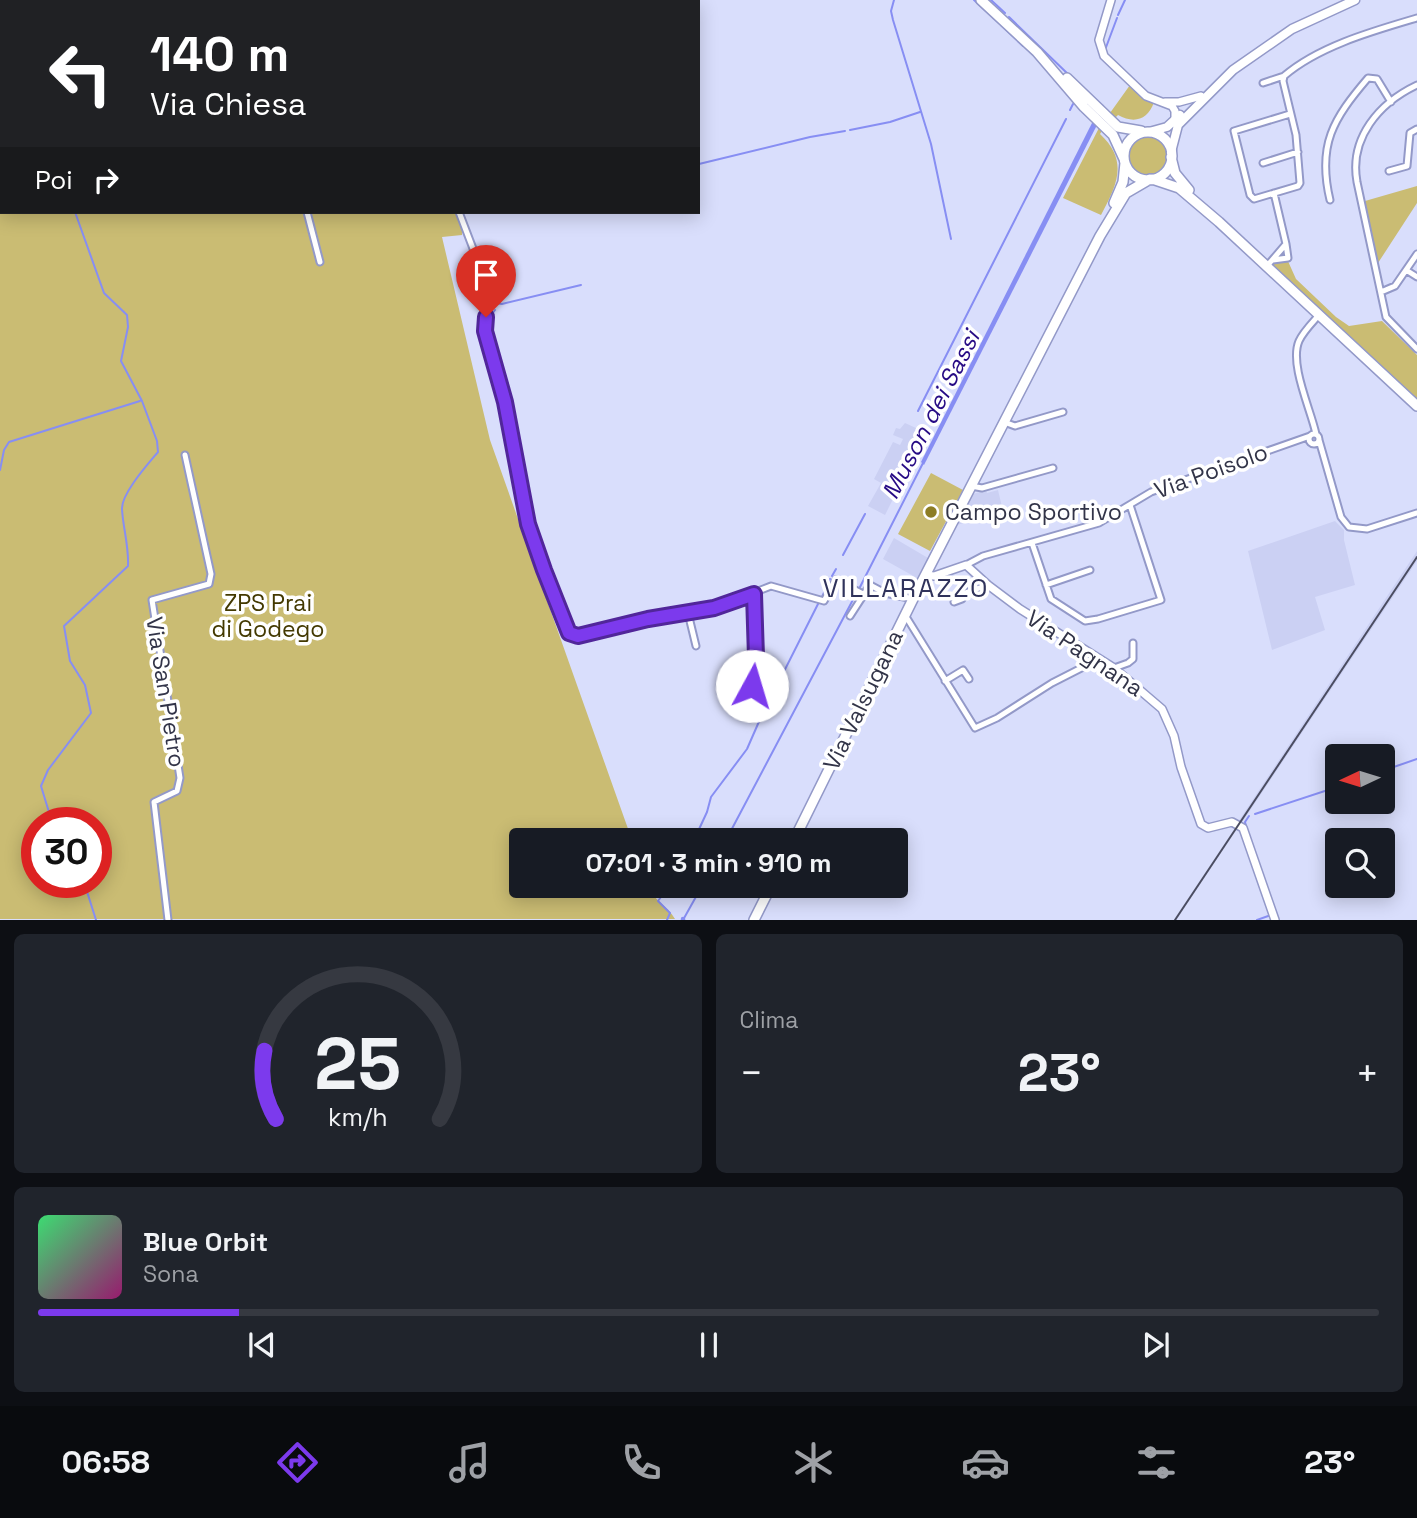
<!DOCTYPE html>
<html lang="it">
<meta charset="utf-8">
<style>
:root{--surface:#171b24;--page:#20242c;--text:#f1f3f6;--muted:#9ea1a6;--line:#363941;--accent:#7c3aed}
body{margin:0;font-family:"Space Grotesk",sans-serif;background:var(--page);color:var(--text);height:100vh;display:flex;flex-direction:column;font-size:26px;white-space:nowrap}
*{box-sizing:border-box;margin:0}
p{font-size:23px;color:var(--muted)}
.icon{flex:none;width:38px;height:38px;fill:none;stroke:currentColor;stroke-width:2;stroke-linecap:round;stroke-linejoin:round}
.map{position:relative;height:920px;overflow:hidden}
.side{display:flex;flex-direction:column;gap:14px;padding:14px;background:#0d0f14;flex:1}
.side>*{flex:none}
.top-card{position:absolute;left:0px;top:0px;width:700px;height:214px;box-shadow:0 4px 18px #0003;background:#202124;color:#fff;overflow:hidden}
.needle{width:46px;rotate:266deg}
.fabs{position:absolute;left:1325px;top:744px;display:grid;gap:14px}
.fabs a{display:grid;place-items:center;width:70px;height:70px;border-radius:7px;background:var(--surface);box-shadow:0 4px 18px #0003;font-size:35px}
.speed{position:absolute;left:21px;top:807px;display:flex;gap:14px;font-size:35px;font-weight:700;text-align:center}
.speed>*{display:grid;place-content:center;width:91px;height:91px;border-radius:50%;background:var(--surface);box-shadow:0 4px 18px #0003;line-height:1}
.speed .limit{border:10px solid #d22;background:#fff;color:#111}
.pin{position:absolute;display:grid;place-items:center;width:60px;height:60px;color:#fff;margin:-72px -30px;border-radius:50% 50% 50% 0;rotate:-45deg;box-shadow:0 0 7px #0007}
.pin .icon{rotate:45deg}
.me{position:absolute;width:77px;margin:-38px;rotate:6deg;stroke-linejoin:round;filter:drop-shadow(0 0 5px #0008)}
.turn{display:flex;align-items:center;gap:24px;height:147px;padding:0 35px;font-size:32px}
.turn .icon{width:91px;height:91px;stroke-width:2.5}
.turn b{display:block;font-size:49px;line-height:60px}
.then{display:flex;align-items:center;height:66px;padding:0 35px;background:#0003;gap:14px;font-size:26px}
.big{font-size:52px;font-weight:600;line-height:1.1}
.side .tile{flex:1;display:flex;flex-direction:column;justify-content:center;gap:10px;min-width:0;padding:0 24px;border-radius:10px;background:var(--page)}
.side .dial{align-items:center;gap:0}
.dial svg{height:182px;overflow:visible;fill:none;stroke:var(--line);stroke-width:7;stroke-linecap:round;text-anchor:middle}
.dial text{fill:var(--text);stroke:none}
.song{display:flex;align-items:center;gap:21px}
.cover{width:84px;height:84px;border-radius:10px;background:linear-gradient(135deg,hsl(140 70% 55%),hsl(320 70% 35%))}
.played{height:7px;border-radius:4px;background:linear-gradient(90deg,var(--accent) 15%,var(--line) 15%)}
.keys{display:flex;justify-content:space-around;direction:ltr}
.heat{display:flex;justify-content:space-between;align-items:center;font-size:38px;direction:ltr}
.side .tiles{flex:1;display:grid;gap:14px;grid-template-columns:1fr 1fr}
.tile:last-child{grid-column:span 2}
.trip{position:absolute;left:509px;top:828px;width:399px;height:70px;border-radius:7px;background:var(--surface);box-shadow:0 4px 18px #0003;font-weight:600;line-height:70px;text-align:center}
.menu{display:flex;height:112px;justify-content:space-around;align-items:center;background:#090b0e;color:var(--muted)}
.menu .icon{width:49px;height:49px}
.menu .active{color:var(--accent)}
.menu b{font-size:32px;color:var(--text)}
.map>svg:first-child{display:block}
.built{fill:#cbd0f3}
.green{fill:#cabc73;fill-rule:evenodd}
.water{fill:#878ef3}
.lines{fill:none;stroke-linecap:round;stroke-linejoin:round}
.stream{stroke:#878ef3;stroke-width:2}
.canal{stroke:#878ef3;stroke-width:4.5}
.minor-casing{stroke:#9399c8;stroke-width:9}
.tertiary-casing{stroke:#9399c8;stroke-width:10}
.secondary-casing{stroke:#9399c8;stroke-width:11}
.primary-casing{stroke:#9399c8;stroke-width:12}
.minor{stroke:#fff;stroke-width:5}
.tertiary{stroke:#fff;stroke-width:7}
.secondary{stroke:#fff;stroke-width:8}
.primary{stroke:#fff;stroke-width:9}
.rail{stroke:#4a4c61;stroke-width:2}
.route-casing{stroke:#51269a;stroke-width:18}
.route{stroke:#7c3aed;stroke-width:12}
.poi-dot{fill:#8d7d24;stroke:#fff;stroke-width:2.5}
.labels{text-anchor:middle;stroke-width:7;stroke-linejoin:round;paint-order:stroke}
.street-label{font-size:23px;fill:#323448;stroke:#fff}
.poi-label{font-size:23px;fill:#323448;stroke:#fff;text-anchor:start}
.park-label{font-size:23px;fill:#433901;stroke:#fff}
.water-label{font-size:24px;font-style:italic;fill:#270b85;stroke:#fff}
.quarter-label{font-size:26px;letter-spacing:2px;fill:#30335b;stroke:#fff}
</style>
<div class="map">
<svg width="1417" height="920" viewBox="0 0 1417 920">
<rect width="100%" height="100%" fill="#d9defc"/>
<path class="built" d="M905,423l24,11 -12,26v7l-10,4 -22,44 -17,-9 13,-23 -7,-4 19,-37 7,3 3,-6 -10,-4 3,-7 4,1z
M986,490l1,3 11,-3 5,21 -46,14 16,-31z
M1335,521l9,9v10l11,45 -40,12 10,33 -53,20 -24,-99z
M894,538l34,20 -11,20 -34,-19z
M1417,551v10l-176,263 -3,-2z"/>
<path class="green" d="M0,74l2,138h454l6,16v7l-20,2 48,203 142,400h-110v46h126c5,14 20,20 27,33h-675zM37,822h59v60h-59z
M1130,85l10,10 14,7c-6,18 -20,22 -36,13l-3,3 -5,-5z
M1100,126l3,3 -3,5c29,27 17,51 1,81l-38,-17z
M1127 155a20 20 0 1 1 40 0a20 20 0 1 1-40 0Z
M1417,186v17l-39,60 -13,-62z
M1287,259l9,20 40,38 13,9 33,-5 35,34v46l-144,-134v-5z
M931,473l32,17 -33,61 -32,-17z"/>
<path class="water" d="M1093,121l4,4 -173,340 -3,-3z"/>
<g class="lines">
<path class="stream" d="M894,0l-3,11 2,9 38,124 20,95
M974,0l24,22
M991,0l14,13
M235,2l5,-2
M1118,15l7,-15
M1009,17l60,58
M1001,25l22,21
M0,37l2,1
M1105,50l12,-32
M1094,98l9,8
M1070,110l3,-6
M850,130l40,-8 30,-10
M699,164l111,-27 35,-6
M480,260l13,27
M495,294v10
M495,303l7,1 79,-19
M488,320l7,-10
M488,325l2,16
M493,349l13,43
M918,411l148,-292
M0,470l4,-20 5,-8 131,-41
M843,555l22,-41
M832,576l4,-7
M859,589l64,-126
M822,597l8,-18
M1382,771l35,-12
M1255,814l82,-27
M52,822l-11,-36 7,-16 43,-57 -6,-28 -15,-24 -6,-35 64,-60c1,-20 -5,-38 -6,-57 -1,-15 26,-45 36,-57l-1,-11 -15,-40 -21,-40 7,-34 -1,-12 -23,-22 -29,-81
M1246,826l-1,-4 4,-6
M694,840l13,-28 4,-15 36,-48 14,-32 58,-115
M726,840l130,-246
M84,882l12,38
M667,920l3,-7 -12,-12 11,-15
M683,920l19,-34
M1257,920l14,-5"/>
<path class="canal" d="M683,919v1"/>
<defs>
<path id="minor" d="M395,0v2
M477,0v2
M527,0v2
M248,2l2,-2
M0,51h2
M1263,83l21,-7
M1417,85c-38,18 -68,53 -60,97l29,135 31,32
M1290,114l-56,17 16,64 4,4 44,-13 2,-3 -4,-48 -13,-54 1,-5c35,-30 89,-45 133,-58
M1263,163l35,-11
M1389,171l18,-5 3,-33 7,-4
M1330,200c-13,-55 3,-81 38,-122l9,1 14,23
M307,212l13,50
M459,212l31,81c1,13 -6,24 -5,38l20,72 23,121 15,46 28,65 7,1 70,-17 66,-11 57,-22 53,15 12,-21 27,14
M1273,260l15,-2 -2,-14
M1267,266l19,-22 -12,-51
M1406,270l11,7
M1381,292l14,-6 22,-32
M1004,422l11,4 48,-14
M1316,434c-5,-24 -27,-70 -17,-93 4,-9 13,-18 20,-26
M1309 439a5 5 0 1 1 10 0a5 5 0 1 1-10 0Z
M1319,440l22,77 8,10 18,2 50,-16
M971,486l11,2 71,-20
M1032,543l19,56 34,22 13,-2 63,-19 -31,-95
M966,565l17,-9 116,-33 52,-31 159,-56
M1046,585l44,-15
M954,602l8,-3v-5l26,-9
M688,613l8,33
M905,615l70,113 22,-10 55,-35 47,-24
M850,616l20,-31 15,8 28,6
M1114,668l14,-5 5,-4v-16
M945,681l18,-11 6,9
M746,708c14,-36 11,-77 8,-114
M168,920l-14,-118 23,-11 3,-13 -28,-178 57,-16 2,-10 -26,-119"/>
<path id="tertiary" d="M1111,0l-12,40 5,16 42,40 26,10 3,5v9
M1165,102h14l22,-6
M926,575l8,1 32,-11 22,20 32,24 94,59 48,41 12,27 7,31 20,57 7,4 24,-6 11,6 32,92"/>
<path id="secondary" d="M1149,132l18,-5 13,-12
M1171,152l7,-27 55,-55 59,-41 63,-29"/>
<path id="primary" d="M981,0l56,52 47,55 29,28 11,24
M1067,78l51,49 23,4
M1124 156a24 24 0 1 1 48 0a24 24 0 1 1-48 0Z
M1171,157l4,16 14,17
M1152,179l27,9 40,34 198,184
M1114,203l9,-21 2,-19
M794,840l119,-241 187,-363 26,-43 24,-14
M754,920l17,-34"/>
</defs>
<use href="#minor" class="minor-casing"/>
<use href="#tertiary" class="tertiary-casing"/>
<use href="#secondary" class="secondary-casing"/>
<use href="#primary" class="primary-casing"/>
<use href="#minor" class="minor"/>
<use href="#tertiary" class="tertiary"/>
<use href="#secondary" class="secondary"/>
<use href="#primary" class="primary"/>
<path class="rail" d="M1175,920l242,-363"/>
</g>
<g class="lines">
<defs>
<path id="route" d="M486,317l-1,14 20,71 23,122 16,46 25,63 9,3 70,-17 66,-11 40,-14 2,63 -4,29"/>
</defs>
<use href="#route" class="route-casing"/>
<use href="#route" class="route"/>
</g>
<circle class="poi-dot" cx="931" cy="512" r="7"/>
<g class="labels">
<g class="street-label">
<text transform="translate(1211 471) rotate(-20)" y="8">Via Poisolo</text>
<text transform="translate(1085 653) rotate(34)" y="8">Via Pagnana</text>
<text transform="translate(166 692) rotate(81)" y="8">Via San Pietro</text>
<text transform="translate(863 700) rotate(-64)" y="8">Via Valsugana</text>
</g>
<g class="poi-label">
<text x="945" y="520">Campo Sportivo</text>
</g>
<g class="park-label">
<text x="268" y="611">ZPS Prai<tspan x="268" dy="26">di Godego</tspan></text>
</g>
<g class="water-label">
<text transform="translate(931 415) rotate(-63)" y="8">Muson dei Sassi</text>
</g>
<g class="quarter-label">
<text x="906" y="597">VILLARAZZO</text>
</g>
</g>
</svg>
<div class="fabs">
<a><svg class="needle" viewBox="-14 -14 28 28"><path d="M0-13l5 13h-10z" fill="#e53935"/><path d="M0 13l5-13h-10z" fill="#9ea1a6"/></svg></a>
<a><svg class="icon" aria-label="search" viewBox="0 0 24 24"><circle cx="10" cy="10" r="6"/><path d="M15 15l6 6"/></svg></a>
</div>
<div class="speed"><div class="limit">30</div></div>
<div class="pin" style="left:486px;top:317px;background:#d93025"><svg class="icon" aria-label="arrive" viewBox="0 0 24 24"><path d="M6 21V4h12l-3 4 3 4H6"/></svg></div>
<svg class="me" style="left:752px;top:686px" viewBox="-20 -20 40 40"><circle r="19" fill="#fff"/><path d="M0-13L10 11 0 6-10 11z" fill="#7c3aed"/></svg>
<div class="trip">07:01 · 3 min · 910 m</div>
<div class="top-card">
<div class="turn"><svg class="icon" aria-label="left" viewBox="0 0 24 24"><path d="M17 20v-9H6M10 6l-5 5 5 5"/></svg><div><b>140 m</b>Via Chiesa</div></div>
<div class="then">Poi<svg class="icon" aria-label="right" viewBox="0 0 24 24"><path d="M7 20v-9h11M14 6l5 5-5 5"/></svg></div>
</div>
</div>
<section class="side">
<div class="tiles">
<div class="tile dial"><svg viewBox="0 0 100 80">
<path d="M14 69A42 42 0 1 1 86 69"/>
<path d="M14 69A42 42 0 0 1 9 39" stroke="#7c3aed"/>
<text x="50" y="56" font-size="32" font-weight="700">25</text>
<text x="50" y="72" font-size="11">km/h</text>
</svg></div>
<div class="tile"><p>Clima</p>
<div class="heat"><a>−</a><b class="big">23°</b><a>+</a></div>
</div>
<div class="tile">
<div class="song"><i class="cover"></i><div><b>Blue Orbit</b><p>Sona</p></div></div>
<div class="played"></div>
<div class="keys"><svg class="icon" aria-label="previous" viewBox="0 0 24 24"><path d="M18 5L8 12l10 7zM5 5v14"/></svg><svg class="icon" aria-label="pause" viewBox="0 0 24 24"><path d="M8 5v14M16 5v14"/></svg><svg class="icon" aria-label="next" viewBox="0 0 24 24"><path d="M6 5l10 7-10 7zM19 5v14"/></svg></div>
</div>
</div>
</section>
<nav class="menu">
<b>06:58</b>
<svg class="icon active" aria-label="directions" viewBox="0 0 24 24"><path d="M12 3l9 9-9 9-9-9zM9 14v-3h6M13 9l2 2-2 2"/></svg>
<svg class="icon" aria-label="music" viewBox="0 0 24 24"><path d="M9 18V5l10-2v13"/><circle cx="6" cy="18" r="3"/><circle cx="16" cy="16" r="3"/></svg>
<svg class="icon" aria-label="phone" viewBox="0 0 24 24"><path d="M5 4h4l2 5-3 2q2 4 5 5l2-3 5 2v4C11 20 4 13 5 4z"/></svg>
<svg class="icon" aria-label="climate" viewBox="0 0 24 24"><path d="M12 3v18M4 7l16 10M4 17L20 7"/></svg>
<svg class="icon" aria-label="car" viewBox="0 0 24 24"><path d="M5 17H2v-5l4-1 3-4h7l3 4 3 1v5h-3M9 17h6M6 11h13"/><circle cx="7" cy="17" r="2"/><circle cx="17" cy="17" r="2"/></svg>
<svg class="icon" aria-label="filters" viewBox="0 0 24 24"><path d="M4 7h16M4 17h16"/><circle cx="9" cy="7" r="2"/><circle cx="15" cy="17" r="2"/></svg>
<b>23°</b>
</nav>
